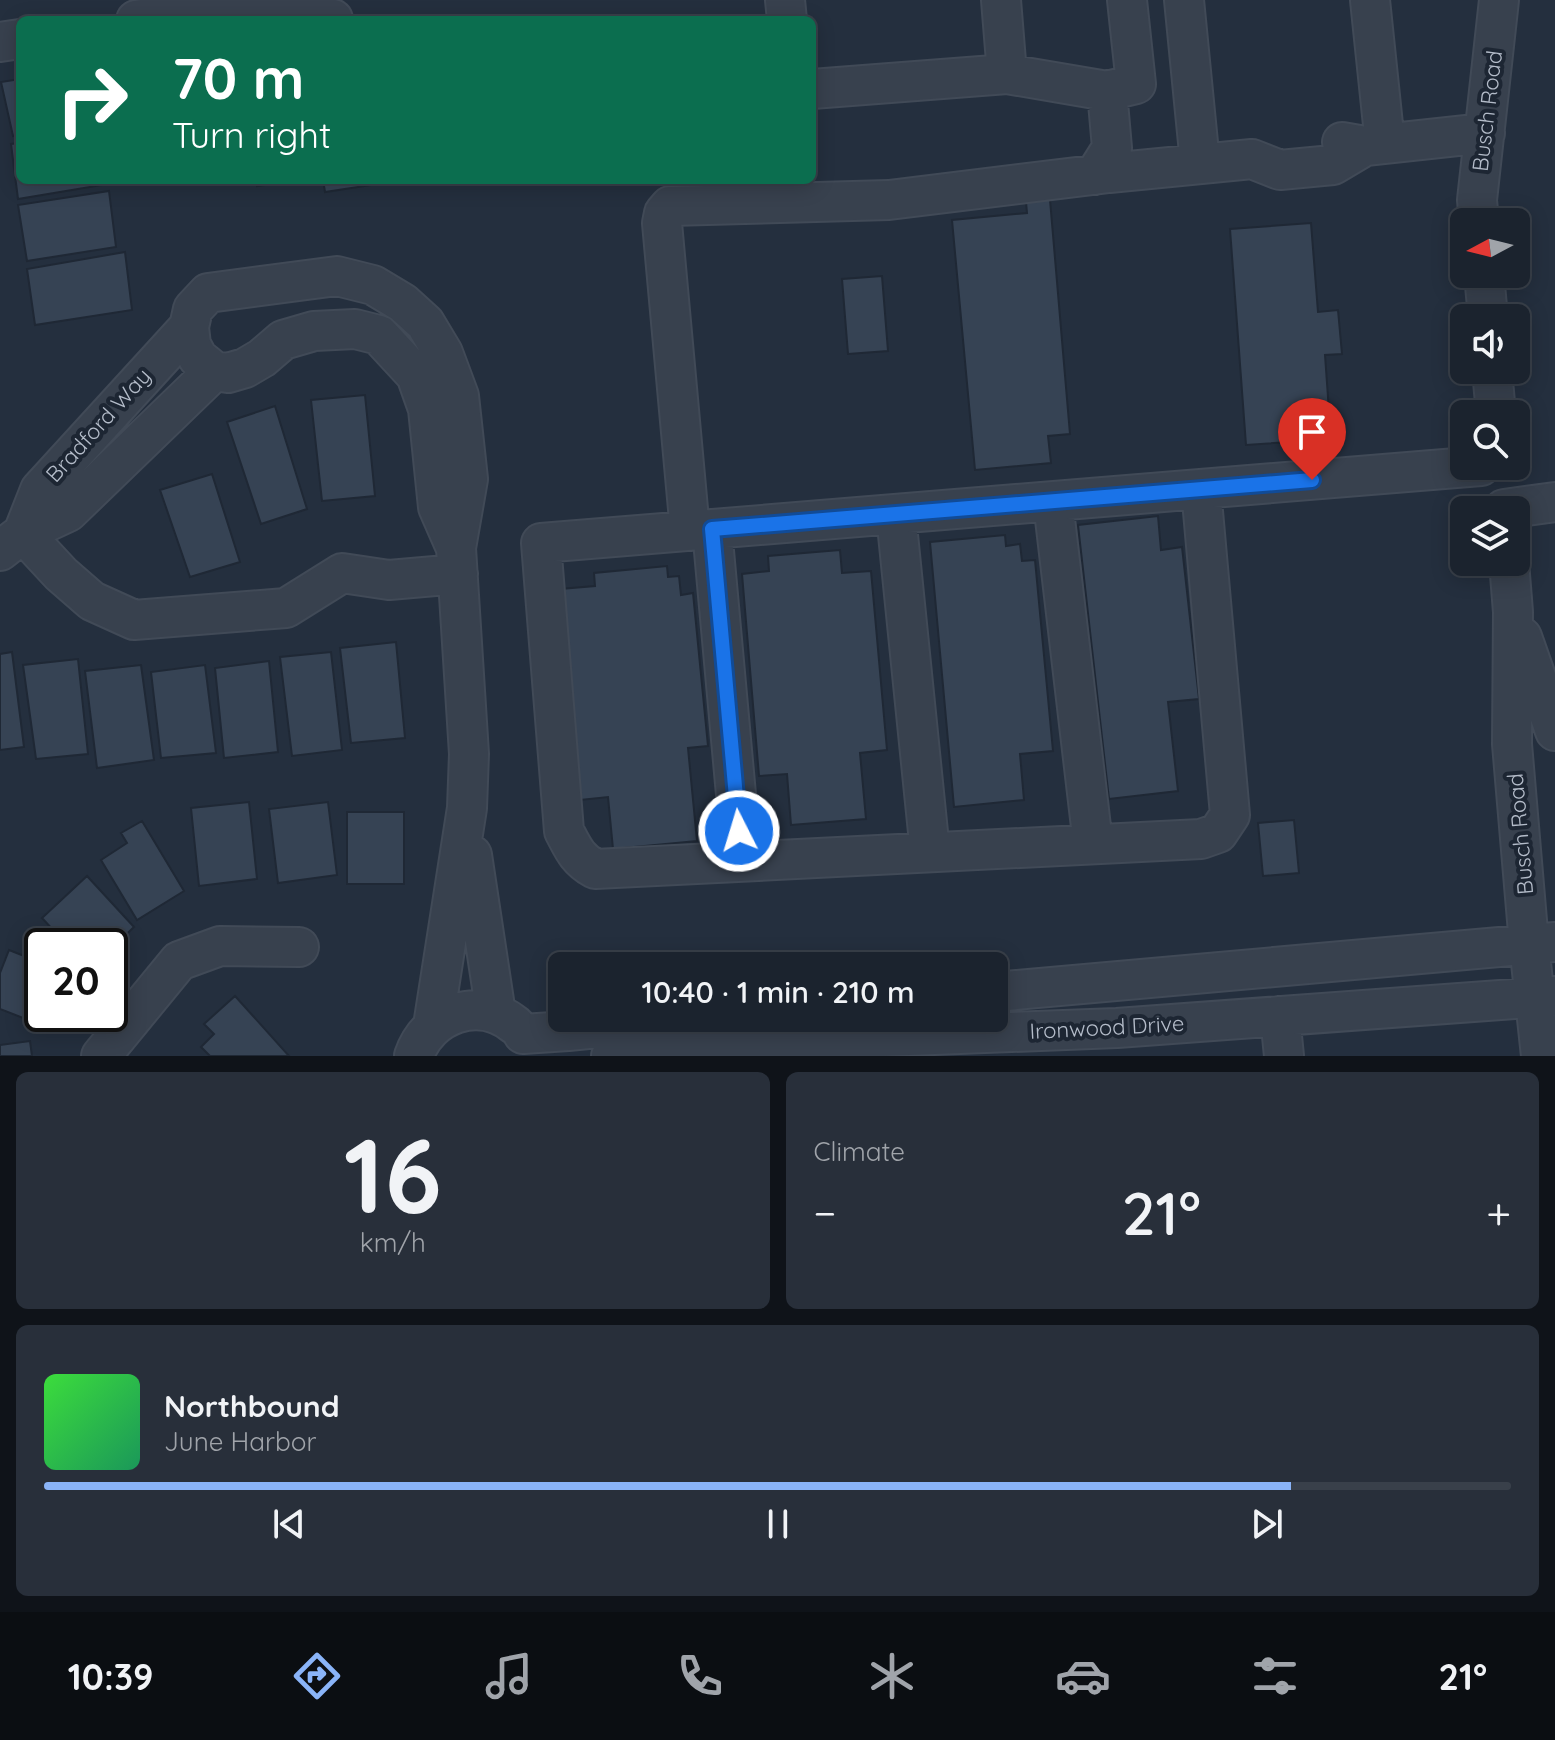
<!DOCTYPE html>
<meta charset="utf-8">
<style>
:root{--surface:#1b232e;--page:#282f3a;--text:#f1f3f6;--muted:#a0a4aa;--line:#39404a;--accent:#8ab4f8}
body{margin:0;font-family:Quicksand,sans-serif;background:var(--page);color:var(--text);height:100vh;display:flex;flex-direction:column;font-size:30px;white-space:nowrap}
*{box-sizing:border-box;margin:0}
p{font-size:26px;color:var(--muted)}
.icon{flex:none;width:44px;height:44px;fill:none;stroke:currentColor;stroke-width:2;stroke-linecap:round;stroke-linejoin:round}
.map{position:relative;height:1056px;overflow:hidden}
.panel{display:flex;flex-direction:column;gap:16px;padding:16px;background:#0f1319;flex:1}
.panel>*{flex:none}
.guide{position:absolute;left:16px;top:16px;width:800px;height:168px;border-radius:12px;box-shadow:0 4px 20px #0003,0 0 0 2px var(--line);background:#0b6e4f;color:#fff;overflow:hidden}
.needle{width:52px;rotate:263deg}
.tools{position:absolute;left:1450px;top:208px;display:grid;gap:16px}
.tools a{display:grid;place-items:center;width:80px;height:80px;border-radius:12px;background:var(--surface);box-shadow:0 4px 20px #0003,0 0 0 2px var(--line);font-size:40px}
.speed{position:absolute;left:24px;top:928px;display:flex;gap:16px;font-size:40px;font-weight:700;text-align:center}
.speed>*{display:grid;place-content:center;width:104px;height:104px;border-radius:50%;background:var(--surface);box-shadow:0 4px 20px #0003,0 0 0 2px var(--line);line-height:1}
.speed .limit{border:4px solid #111;border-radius:12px;background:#fff;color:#111}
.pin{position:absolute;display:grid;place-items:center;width:68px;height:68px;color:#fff;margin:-82px -34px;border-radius:50% 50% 50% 0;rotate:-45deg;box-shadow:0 0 8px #0007}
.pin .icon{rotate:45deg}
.me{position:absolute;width:88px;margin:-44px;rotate:355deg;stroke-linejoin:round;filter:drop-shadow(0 0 6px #0008)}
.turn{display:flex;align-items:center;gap:28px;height:168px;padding:0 24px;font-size:36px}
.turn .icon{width:104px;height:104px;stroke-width:2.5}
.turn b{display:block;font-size:56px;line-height:68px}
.big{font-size:60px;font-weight:600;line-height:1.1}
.panel .card{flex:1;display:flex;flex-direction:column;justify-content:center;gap:12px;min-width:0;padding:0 28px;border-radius:12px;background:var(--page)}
.panel .dial{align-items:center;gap:0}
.dial b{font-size:104px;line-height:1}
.song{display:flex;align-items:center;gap:24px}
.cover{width:96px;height:96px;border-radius:12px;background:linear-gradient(135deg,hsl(120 70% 55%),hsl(150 70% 35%))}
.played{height:8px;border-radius:4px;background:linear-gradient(90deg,var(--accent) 85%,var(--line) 85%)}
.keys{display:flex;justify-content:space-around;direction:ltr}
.heat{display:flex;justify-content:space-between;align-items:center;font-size:44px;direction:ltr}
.panel .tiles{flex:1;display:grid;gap:16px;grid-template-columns:1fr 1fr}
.card:last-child{grid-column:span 2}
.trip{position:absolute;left:548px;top:952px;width:460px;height:80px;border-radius:12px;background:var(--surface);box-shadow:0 4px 20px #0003,0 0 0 2px var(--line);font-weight:600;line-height:80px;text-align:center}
.menu{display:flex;height:128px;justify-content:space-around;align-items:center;background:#0b0e12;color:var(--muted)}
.menu .icon{width:56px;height:56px}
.menu .current{color:var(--accent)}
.menu b{font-size:36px;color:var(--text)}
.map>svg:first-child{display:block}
.building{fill:#364354;stroke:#1f2835;stroke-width:2}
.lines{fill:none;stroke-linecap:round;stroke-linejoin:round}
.minor-casing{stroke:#414a57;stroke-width:42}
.minor{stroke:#38414e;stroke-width:38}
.route-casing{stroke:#114b97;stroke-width:20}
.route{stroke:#1a73e8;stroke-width:14}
.labels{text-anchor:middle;stroke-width:8;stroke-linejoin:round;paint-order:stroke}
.street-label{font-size:22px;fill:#b4bcc9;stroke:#1d2633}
</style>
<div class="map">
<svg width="1555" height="1056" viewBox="0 0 1555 1056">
<rect width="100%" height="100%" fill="#242f3e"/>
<path class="building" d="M20,79v55l-7,2 -12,-54z
M20,143v37h94v3l-96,16 -7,-55z
M256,180h43l-42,6z
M323,180h54l1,4 -53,8z
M1049,188l21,246 -22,2 3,27 -76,7 -23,-250 75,-7 -2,-22z
M109,191l7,56 -89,14 -9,-56z
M1311,223l7,89 20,-2 4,44 -17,1 6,84 -85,6 -16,-216z
M125,252l7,58 -97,15 -8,-56z
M882,276l6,75 -40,3 -6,-75z
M365,395l10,101 -53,5 -11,-101z
M275,406l32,103 -46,15 -34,-102z
M212,474l28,88 -50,15 -30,-87z
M1158,516l3,34 21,-3 17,152 -31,3 10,89 -69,8 -31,-274z
M1005,535l1,11 14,-2 2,17 13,-1 18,191 -33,3 4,46 -70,7 -24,-265z
M840,550l2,23 29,-2 16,179 -27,3 6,66 -75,6 -4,-51 -28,2 -17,-202 27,-3 -1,-15z
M667,566l1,11 11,-1 2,19 12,-2 15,153 -20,2 9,93 -84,8 -5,-52 -28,3 -20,-211 35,-3 -1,-13z
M396,642l9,96 -54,5 -11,-95z
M12,652l12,95 -24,3v-96z
M331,652l11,98 -50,6 -12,-99z
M78,659l10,95 -52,5 -13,-94z
M269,661l9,91 -54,6 -9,-90z
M141,665l13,95 -57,8 -12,-97z
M205,665l11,88 -55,5 -10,-86z
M249,802l8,77 -58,7 -8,-78z
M328,802l9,73 -59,8 -9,-74z
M347,812h57v72h-57z
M1294,820l5,53 -36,3 -5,-53z
M142,821l42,70 -47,29 -36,-60 26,-17 -6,-10z
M87,876l47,51 -24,23v-4h-42l-26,-28z
M9,950l33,13v51h18l-6,16 -54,-21v-36z
M235,996l54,60h-79l-9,-9 13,-13 -10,-10z
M30,1041l2,15h-32v-11z"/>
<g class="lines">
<defs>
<path id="minor" d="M785,0l2,20
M1184,0l16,163
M1370,0l15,144
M136,20l102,-17 95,16
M0,42l20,-3
M1007,74l100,17
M812,89l195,-15 -6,-74
M1342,142l23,4 120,-13
M1095,175l17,-27 -5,-57 29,-7 -9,-84
M1479,222l-2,-22 22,-200
M1484,274l4,44
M1492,370l4,44
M1201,489l29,326 -12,18 -17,6 -606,30c-18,-10 -22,-21 -31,-38l-23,-288 940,-77
M1053,502l40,342
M1504,509l51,-7
M896,515l34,337
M712,529l30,332
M690,531l-28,-308 2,-10 6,-7 219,-6 220,-27 143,-14 28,11 53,-5 32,-19
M23,533l38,41 31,27 42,19 152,-12 56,-35 47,7 69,-6
M23,533l17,-43 149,-163
M0,551l23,-18 45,-21 146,-141
M1509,562l4,50 -1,132 17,200 12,112
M1522,637l33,94
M472,855l24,159
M994,992l561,-50
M1280,1016l4,40
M433,1026l34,-218 2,-54 -13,-206 12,-69 -9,-83 -16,-43 -18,-30 -22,-20 -30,-18 -36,-9 -129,17 -15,16 -4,18 2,18 7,13 16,13 14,2 17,-5 17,-10 21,-18 31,-9 41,-2 24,6 37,40 12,34 10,98 18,41
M523,1034l45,-3 129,-13
M101,1056l78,-95 41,-15 79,1
M414,1056c14,-42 65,-61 101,-31
M611,1056l115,-13 391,-15 438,-32"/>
</defs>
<use href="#minor" class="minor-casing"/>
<use href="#minor" class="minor"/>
</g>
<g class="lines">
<defs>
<path id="route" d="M739,831l-27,-302 600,-49"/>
</defs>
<use href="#route" class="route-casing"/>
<use href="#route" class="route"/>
</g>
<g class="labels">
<g class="street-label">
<text transform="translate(1487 111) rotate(-83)" y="8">Busch Road</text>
<text transform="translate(98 425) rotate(-48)" y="8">Bradford Way</text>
<text transform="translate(1520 834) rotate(-95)" y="8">Busch Road</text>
<text transform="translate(1107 1027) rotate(-3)" y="8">Ironwood Drive</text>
</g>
</g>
</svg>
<div class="tools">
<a><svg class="needle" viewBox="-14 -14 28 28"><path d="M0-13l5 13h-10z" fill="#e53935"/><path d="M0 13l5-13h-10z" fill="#a0a4aa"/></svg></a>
<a><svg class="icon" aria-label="sound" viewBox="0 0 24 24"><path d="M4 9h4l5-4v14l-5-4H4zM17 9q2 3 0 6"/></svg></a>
<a><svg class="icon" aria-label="search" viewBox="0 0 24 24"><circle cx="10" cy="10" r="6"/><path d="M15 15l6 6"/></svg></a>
<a><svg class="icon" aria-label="layers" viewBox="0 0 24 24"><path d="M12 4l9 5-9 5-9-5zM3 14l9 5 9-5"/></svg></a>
</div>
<div class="speed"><div class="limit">20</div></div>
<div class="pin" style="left:1312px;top:480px;background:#d93025"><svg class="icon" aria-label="arrive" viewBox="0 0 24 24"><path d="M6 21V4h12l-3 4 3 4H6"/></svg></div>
<svg class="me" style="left:739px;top:831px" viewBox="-20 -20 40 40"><circle r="17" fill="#1a73e8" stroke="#fff" stroke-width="3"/><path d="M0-11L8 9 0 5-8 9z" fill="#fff"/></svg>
<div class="trip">10:40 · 1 min · 210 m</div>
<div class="guide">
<div class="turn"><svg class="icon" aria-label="right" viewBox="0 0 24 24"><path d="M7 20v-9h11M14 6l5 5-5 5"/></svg><div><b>70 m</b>Turn right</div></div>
</div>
</div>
<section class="panel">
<div class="tiles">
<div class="card dial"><b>16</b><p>km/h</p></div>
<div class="card"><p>Climate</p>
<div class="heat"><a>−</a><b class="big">21°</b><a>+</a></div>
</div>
<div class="card">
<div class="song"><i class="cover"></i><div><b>Northbound</b><p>June Harbor</p></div></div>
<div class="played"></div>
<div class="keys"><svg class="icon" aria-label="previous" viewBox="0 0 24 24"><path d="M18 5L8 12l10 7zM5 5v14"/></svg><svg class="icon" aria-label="pause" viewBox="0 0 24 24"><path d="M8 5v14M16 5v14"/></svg><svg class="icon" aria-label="next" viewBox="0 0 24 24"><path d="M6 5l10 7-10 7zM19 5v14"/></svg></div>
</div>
</div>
</section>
<nav class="menu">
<b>10:39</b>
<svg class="icon current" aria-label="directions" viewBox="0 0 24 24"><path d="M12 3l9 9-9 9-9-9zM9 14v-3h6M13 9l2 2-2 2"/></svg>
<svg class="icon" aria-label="music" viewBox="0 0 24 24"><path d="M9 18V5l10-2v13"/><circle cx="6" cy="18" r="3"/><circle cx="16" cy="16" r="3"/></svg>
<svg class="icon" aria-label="phone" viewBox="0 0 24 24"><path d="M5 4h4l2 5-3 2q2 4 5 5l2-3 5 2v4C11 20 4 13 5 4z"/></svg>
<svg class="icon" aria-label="climate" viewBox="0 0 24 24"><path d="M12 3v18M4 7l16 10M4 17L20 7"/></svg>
<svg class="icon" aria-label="car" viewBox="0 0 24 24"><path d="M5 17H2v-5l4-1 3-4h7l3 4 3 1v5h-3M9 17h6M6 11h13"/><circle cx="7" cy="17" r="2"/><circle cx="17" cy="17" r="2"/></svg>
<svg class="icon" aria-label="filters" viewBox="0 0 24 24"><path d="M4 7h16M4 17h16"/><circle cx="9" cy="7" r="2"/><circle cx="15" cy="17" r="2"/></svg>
<b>21°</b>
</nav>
